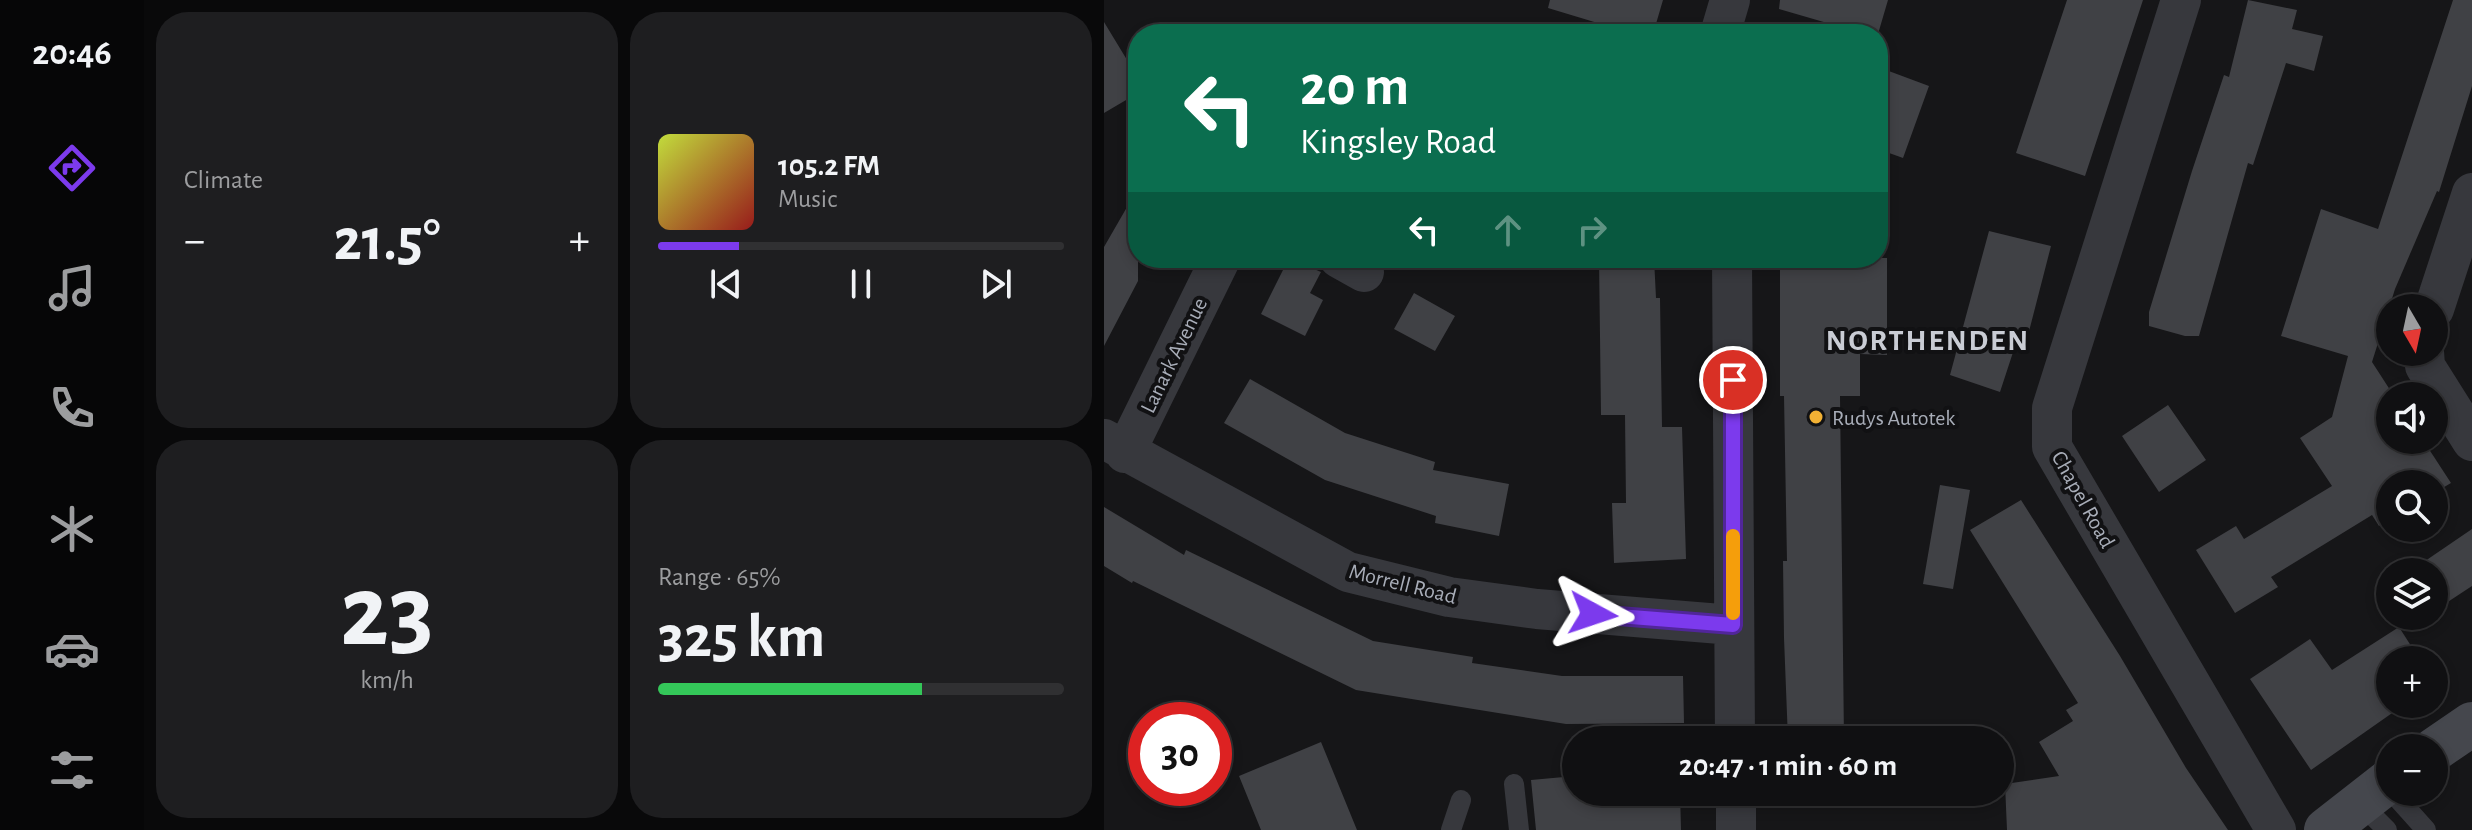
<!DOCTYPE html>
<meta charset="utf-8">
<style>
:root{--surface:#101012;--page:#1e1e20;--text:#f1f3f6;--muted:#9c9d9f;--line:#303032;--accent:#7c3aed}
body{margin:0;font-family:"Alegreya Sans",sans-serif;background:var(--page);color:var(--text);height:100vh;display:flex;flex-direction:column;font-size:30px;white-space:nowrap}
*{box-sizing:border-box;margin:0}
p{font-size:26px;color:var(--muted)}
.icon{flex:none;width:44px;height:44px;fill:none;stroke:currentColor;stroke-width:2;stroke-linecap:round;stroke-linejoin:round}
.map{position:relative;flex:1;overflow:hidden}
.side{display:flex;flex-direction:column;gap:12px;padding:12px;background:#09090a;width:960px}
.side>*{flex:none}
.hud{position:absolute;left:24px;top:24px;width:760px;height:244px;border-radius:32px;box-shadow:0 4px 12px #0003,0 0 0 2px var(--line);background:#0b6e4f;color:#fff;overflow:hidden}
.needle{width:52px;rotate:171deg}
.buttons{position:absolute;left:1272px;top:294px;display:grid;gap:16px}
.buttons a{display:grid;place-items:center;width:72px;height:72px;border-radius:50%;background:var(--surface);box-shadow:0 4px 12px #0003,0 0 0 2px var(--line);font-size:40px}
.speed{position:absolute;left:24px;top:702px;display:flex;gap:16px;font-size:40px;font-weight:700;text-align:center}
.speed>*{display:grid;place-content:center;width:104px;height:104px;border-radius:50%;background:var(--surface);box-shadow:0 4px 12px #0003,0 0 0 2px var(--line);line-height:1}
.speed .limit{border:12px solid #d22;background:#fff;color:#111}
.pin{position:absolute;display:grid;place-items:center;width:68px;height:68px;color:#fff;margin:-34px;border:4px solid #fff;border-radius:50%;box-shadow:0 2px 8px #0007}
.me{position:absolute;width:88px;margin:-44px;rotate:95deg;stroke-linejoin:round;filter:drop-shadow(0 0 6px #0008)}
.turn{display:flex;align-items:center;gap:28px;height:168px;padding:0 40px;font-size:36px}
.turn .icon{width:104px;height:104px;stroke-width:2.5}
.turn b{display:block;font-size:56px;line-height:68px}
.lanes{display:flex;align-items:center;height:76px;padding:0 40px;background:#0003;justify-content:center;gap:40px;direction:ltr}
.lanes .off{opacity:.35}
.big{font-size:60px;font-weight:700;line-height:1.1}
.side .widget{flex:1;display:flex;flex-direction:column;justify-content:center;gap:12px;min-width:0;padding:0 28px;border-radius:32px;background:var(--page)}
.side .dial{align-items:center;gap:0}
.dial b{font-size:104px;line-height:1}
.song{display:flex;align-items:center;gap:24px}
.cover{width:96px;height:96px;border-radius:12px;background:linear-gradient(135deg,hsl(70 70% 55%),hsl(0 70% 35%))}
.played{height:8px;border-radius:4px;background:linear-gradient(90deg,var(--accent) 20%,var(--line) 20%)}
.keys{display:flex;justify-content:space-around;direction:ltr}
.heat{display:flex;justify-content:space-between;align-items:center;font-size:44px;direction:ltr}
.charge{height:12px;border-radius:6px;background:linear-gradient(90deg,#34c759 65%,var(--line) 0)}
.side .tiles{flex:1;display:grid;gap:12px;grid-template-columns:repeat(2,1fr)}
.trip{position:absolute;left:458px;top:726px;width:452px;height:80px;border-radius:40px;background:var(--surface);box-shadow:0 4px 12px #0003,0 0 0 2px var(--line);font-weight:700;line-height:80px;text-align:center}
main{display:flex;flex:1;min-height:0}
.menu{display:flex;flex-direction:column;width:144px;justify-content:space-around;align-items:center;background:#060607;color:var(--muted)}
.menu .icon{width:56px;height:56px}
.menu .active{color:var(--accent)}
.menu b{font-size:36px;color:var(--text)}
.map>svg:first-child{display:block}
.building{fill:#404145}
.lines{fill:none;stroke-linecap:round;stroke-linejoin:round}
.service{stroke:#37383d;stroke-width:20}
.minor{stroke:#37383d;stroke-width:40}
.secondary{stroke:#45474d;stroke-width:44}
.route-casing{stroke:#51269a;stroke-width:20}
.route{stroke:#7c3aed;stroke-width:14}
.slow{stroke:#f59e0b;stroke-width:14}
.poi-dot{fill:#f2b134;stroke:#111113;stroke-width:3}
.labels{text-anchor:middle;stroke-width:8;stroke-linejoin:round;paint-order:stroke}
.street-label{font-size:22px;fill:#a8adb8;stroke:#111113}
.poi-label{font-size:22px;fill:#a8adb8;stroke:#111113;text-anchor:start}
.district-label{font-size:30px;font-weight:bold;letter-spacing:2px;fill:#c9ccd4;stroke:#111113}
</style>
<main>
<nav class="menu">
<b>20:46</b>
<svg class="icon active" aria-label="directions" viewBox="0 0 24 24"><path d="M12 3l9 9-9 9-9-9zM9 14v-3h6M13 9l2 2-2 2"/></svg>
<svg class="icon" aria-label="music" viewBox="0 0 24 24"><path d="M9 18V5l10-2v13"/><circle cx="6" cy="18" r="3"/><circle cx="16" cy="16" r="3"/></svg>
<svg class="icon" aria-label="phone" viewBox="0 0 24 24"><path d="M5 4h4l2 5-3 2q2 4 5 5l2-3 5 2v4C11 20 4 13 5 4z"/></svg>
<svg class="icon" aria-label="climate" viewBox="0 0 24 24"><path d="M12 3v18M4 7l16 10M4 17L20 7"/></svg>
<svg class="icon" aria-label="car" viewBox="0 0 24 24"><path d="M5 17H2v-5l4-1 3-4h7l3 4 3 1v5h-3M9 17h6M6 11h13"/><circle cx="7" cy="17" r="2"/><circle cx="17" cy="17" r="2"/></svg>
<svg class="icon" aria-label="filters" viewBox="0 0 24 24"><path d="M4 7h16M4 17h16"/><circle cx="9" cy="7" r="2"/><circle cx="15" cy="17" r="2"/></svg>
</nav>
<section class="side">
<div class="tiles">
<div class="widget"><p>Climate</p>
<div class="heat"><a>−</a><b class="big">21.5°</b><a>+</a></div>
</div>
<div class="widget">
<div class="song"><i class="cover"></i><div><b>105.2 FM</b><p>Music</p></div></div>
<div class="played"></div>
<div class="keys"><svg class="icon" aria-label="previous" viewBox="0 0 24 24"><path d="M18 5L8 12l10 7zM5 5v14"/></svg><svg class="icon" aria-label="pause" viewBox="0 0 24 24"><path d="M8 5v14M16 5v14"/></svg><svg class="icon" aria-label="next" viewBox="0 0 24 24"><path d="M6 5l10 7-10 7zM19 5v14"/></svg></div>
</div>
<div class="widget dial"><b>23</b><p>km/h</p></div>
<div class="widget"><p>Range · 65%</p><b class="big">325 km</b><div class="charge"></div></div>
</div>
</section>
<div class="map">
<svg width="1368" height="830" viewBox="0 0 1368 830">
<rect width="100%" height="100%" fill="#161618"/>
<path class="building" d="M446,0h113l-10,34h-19l-86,-26z
M676,0h108l-10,34h-13l-86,-25z
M963,0h76l-58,176 -69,-23z
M1144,0l49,10 -5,19 31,7 -9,35 -28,-8 -33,102 -5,-2 -49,173h-14l-36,-10v-14l43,-141 32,-96 5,2z
M1349,0h19v86l-33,106 -2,-1 -42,98 -23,73 22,34h-4v44h33l28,43 -17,10v-9h-44v35l-11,7 -7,-11 -101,62 7,10 -43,26 -39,-63 40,-24 8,13 88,-53 -32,-48 32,-21 16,-61 -67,-20 40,-127 57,20z
M0,22l34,56v15l-34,20z
M774,67l51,19 -26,72 -25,-9z
M34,188v93l-34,65v-99z
M885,231l62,15 -24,93 -9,-2 -18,55 -50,-17z
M185,258l32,14 -11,21 13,7 -18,36 -44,-22z
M495,258h55l2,40h4l2,129h20l4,132 -72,4 -2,-60h14l-1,-88h-24z
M676,258h107v97l-27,-1v42h-20l4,344h-56l-4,-102 -1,-77h4l-3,-165h-4z
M310,293l41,23 -20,35 -41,-22z
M146,379l95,54 90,29 -2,8 76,14 -10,52 -64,-13 1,-7 -111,-36 -101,-57z
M1064,405l38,55 -47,32 -37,-56z
M836,485l30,5 -17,99 -30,-5z
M917,500l99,156 66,112 42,62h-221l-2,-46 54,-8 -20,-34 34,-21 -7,-11 12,-7 -108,-173z
M0,507l80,48 2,-5 187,91 100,16 -1,6 90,13h121l1,47 -118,1 -210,-34 -223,-109 -1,2 -28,-17z
M1368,529v57l-38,25v-39h-25z
M1295,627l21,33h-30v44h15l-94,66 -61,-91 60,-40 22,31z
M217,742l36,88h-96l-22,-54z
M471,776l1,16h104l1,38h-145l-5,-50z"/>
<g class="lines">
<path class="service" d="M410,784l5,46
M1288,792l34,38
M1256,803l27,27
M347,830l10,-30"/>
<path class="minor" d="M1077,0l-129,408v39l224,383
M616,34l10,-34
M235,258l25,14
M628,258l3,482
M1330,309l38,-116
M1320,352l1,14 47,75
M0,439l244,133 101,25 88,12 196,16
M21,453l96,-195
M632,792v38"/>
<path class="secondary" d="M1330,750l38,-26
M1222,830l64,-50"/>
</g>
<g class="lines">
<defs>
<path id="route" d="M489,614l140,11v-245"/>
</defs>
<use href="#route" class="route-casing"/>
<use href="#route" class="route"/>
<path class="slow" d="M629,536v77"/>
</g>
<circle class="poi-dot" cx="712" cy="417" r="8"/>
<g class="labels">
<g class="street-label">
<text transform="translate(69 355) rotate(-64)" y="8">Lanark Avenue</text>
<text transform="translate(980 499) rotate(61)" y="8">Chapel Road</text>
<text transform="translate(299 583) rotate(14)" y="8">Morrell Road</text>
</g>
<g class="poi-label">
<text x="728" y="425">Rudys Autotek</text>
</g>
<g class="district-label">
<text x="824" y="350">NORTHENDEN</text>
</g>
</g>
</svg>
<div class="buttons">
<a><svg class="needle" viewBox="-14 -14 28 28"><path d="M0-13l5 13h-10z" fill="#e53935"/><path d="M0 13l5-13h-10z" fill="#9c9d9f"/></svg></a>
<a><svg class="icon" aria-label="sound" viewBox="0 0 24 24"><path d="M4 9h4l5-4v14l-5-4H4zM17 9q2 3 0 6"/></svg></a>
<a><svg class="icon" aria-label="search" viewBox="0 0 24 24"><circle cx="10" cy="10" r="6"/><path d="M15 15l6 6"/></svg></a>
<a><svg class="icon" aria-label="layers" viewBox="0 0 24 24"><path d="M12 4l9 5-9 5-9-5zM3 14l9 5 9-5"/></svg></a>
<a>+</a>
<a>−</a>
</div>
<div class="speed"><div class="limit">30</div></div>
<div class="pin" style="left:629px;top:380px;background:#d93025"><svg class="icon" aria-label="arrive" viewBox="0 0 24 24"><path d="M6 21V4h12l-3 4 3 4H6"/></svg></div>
<svg class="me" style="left:489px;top:614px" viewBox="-20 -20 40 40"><path d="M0-17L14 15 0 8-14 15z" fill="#7c3aed" stroke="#fff" stroke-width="4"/></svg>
<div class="trip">20:47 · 1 min · 60 m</div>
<div class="hud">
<div class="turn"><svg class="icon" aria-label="left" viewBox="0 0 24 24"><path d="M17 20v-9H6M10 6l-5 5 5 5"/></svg><div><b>20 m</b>Kingsley Road</div></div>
<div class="lanes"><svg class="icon" aria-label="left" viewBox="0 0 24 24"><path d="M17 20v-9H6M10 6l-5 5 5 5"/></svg><svg class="icon off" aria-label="ahead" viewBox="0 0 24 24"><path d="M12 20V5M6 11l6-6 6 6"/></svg><svg class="icon off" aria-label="right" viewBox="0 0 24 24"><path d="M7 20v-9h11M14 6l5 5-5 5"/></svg></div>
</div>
</div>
</main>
